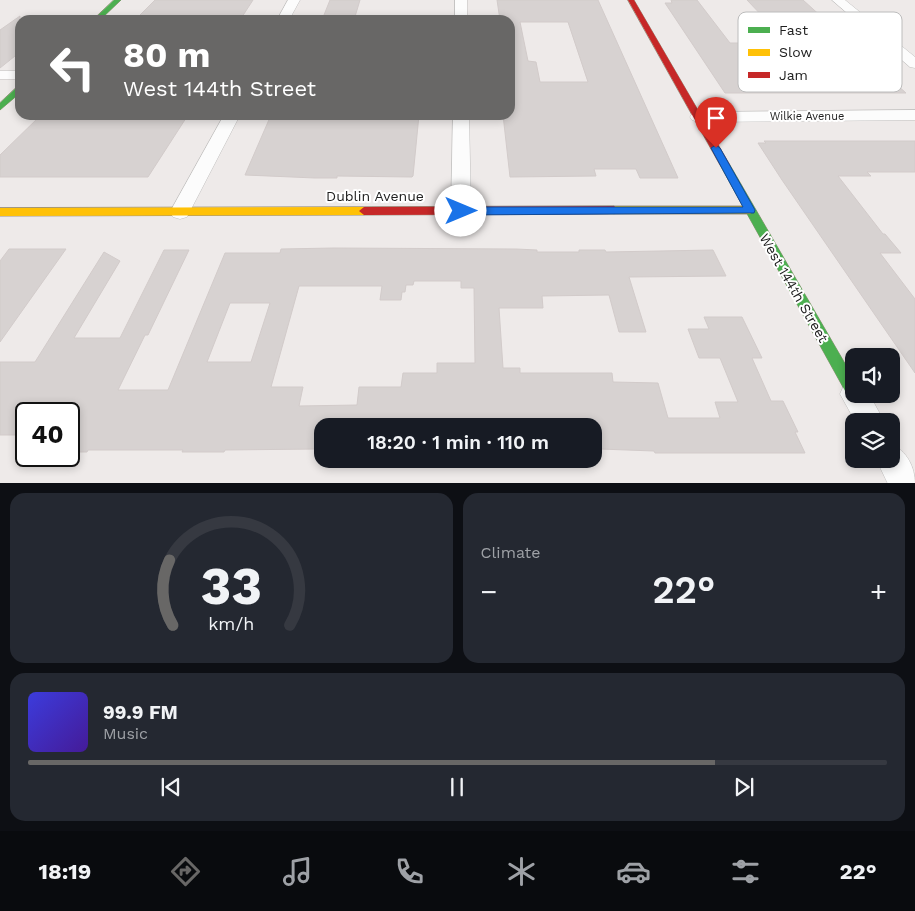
<!DOCTYPE html>
<meta charset="utf-8">
<style>
:root{--surface:#171b24;--page:#242831;--text:#f1f3f6;--muted:#9ea1a6;--line:#363941;--accent:#686766}
body{margin:0;font-family:"Work Sans",sans-serif;background:var(--page);color:var(--text);height:100vh;display:flex;flex-direction:column;font-size:19px;white-space:nowrap}
*{box-sizing:border-box;margin:0}
p{font-size:16px;color:var(--muted)}
.icon{flex:none;width:28px;height:28px;fill:none;stroke:currentColor;stroke-width:2;stroke-linecap:round;stroke-linejoin:round}
.map{position:relative;height:483px;overflow:hidden}
.sheet{display:flex;flex-direction:column;gap:10px;padding:10px;background:#0d0f14;flex:1}
.sheet>*{flex:none}
.banner{position:absolute;left:15px;top:15px;width:500px;height:105px;border-radius:15px;box-shadow:0 2px 8px #0003;background:#686766;color:#fff;overflow:hidden}
.controls{position:absolute;left:845px;top:348px;display:grid;gap:10px}
.controls a{display:grid;place-items:center;width:55px;height:55px;border-radius:10px;background:var(--surface);box-shadow:0 2px 8px #0003;font-size:25px}
.speed{position:absolute;left:15px;top:402px;display:flex;gap:10px;font-size:25px;font-weight:700;text-align:center}
.speed>*{display:grid;place-content:center;width:65px;height:65px;border-radius:50%;background:var(--surface);box-shadow:0 2px 8px #0003;line-height:1}
.speed .limit{border:2px solid #111;border-radius:8px;background:#fff;color:#111}
.pin{position:absolute;display:grid;place-items:center;width:42px;height:42px;color:#fff;margin:-51px -21px;border-radius:50% 50% 50% 0;rotate:-45deg;box-shadow:0 0 5px #0007}
.pin .icon{rotate:45deg}
.me{position:absolute;width:55px;margin:-28px;rotate:90deg;stroke-linejoin:round;filter:drop-shadow(0 0 4px #0008)}
.turn{display:flex;align-items:center;gap:18px;height:105px;padding:0 25px;font-size:22px}
.turn .icon{width:65px;height:65px;stroke-width:2.5}
.turn b{display:block;font-size:35px;line-height:42px}
.big{font-size:38px;font-weight:600;line-height:1.1}
.sheet .widget{flex:1;display:flex;flex-direction:column;justify-content:center;gap:8px;min-width:0;padding:0 18px;border-radius:15px;background:var(--page)}
.sheet .dial{align-items:center;gap:0}
.dial svg{height:130px;overflow:visible;fill:none;stroke:var(--line);stroke-width:7;stroke-linecap:round;text-anchor:middle}
.dial text{fill:var(--text);stroke:none}
.song{display:flex;align-items:center;gap:15px}
.cover{width:60px;height:60px;border-radius:8px;background:linear-gradient(135deg,hsl(240 70% 55%),hsl(260 70% 35%))}
.played{height:5px;border-radius:2px;background:linear-gradient(90deg,var(--accent) 80%,var(--line) 80%)}
.keys{display:flex;justify-content:space-around;direction:ltr}
.heat{display:flex;justify-content:space-between;align-items:center;font-size:28px;direction:ltr}
.sheet .tiles{flex:1;display:grid;gap:10px;grid-template-columns:1fr 1fr}
.widget:last-child{grid-column:span 2}
.trip{position:absolute;left:314px;top:418px;width:288px;height:50px;border-radius:15px;background:var(--surface);box-shadow:0 2px 8px #0003;font-weight:600;line-height:50px;text-align:center}
.tabs{display:flex;height:80px;justify-content:space-around;align-items:center;background:#090b0e;color:var(--muted)}
.tabs .icon{width:35px;height:35px}
.tabs .on{color:var(--accent)}
.tabs b{font-size:22px;color:var(--text)}
.map>svg:first-child{display:block}
.building{fill:#d7d2d1;stroke:#d2cbca;fill-rule:evenodd}
.lines{fill:none;stroke-linecap:round;stroke-linejoin:round}
.street-casing{stroke:#c1c0bf;stroke-width:1}
.fast-casing{stroke:#9a917f;stroke-width:1}
.slow-casing{stroke:#9a917f;stroke-width:1}
.jam-casing{stroke:#9a917f;stroke-width:1}
.street{fill:#fcfcfc;fill-rule:evenodd}
.fast{fill:#4caf50;fill-rule:evenodd}
.slow{fill:#ffc107;fill-rule:evenodd}
.jam{fill:#c62828;fill-rule:evenodd}
.route{fill:#1a73e8;stroke:#114b97}
.labels{text-anchor:middle;stroke-width:4;stroke-linejoin:round;paint-order:stroke}
.far-street-label{font-size:11px;fill:#202020;stroke:#fff}
.street-label{font-size:14px;fill:#202020;stroke:#fff}
.key{fill:#fff;stroke:#bcbcbc;stroke-width:1}
.key-label{font-size:14px;fill:#202020}
</style>
<div class="map">
<svg width="915" height="484" viewBox="0 0 915 484">
<rect width="100%" height="100%" fill="#eeeae9"/>
<path class="building" d="M155,0h98l-13,20h-105z
M330,0h30l-6,20h-32z
M497,0h101l80,178h-38l-4,-9h-42l2,7 -86,1 -7,-62h7v-95h-10zM520,22h48l20,60h-48l-4,-20 -8,-1z
M671,0h26l33,43h58l-41,-43h56l103,93h-181l-60,-90h7z
M20,16v36l-20,16v-38z
M41,115h147l-40,62h-148v-22z
M271,115h148l-6,61 -1,1 -75,-1v2h-22l-70,-3z
M764,141h151v31h-48l4,4h-33l45,58h2l16,19h-21l35,46v74l-133,-193 -24,-37h8z
M334,248l182,1 21,1v2h42v-2h26l1,2 107,-2 13,26 -97,1 17,55h-27l-10,-37 -67,1 1,12h-44l4,60h17v5h92l1,9 45,1 10,35h52l-5,-16h23l-18,-44h-21l-11,-29h21l-5,-12h38l20,41h-10l19,43h12l15,31h-3l10,21h-150l-1,-2 -54,-2 -4,-23h-274v13h-3l-2,10 -92,1 -1,2h-42l1,-2h-95l-1,2h-18v-38h-43l-10,21h-16v-73h35l69,-110 16,9 -46,77h46l44,-88h25l-41,85h-3l-27,55h50l57,-137h55l1,-4zM414,281h47v7h13l1,75h-38v10h-34l-2,14h-42l-2,18 -58,1 4,-19h-32l28,-101h83l-2,14h21l1,-8h3l1,-7h7zM230,303h40l-19,59h-44z
M9,249h57l-66,93v-81z"/>
<g class="lines">
<defs>
<path id="street" d="M288,0h12l-11,20h-12z
M455,0h12v20h-12z
M832,0h13l70,57v11l-5,-1z
M0,71h20v8h-20z
M915,110v10l-217,2 -6,-2 -2,-3 2,-3 6,-2z
M224,115h16l-53,102 -7,2 -7,-2 -3,-5z
M453,115h16l2,96 -3,5 -7,2 -7,-2 -3,-5z
M854,381v13h15l15,27h-29l-15,-27 4,-9z
M891,444c16,7 24,23 24,40h-27l-12,-25h15z"/>
<path id="fast" d="M114,0h7l-21,20h-7z
M17,87h3v6l-20,17v-7z
M725,162l5,3 124,214v15h7l-2,4 -5,2 -5,-2 -129,-233z"/>
<path id="slow" d="M614,206h136l5,4 -5,4h-136l-5,-4z
M364,207l5,4 -5,4 -364,1v-8z"/>
<path id="jam" d="M628,0h6l96,165 -2,2h-6l-2,-2z
M614,206l5,4 -5,4 -250,1 -5,-4 5,-4z"/>
</defs>
<use href="#street" class="street-casing"/>
<use href="#fast" class="fast-casing"/>
<use href="#slow" class="slow-casing"/>
<use href="#jam" class="jam-casing"/>
<use href="#street" class="street"/>
<use href="#fast" class="fast"/>
<use href="#slow" class="slow"/>
<use href="#jam" class="jam"/>
</g>
<path class="route" d="M716,145l4,3 35,62 -1,3 -293,2 -5,-4 5,-4h282l-32,-59z"/>
<g class="labels">
<g class="far-street-label">
<text x="807" y="120">Wilkie Avenue</text>
</g>
<g class="street-label">
<text x="375" y="201">Dublin Avenue</text>
<text transform="translate(794 288) rotate(60)" y="5">West 144th Street</text>
</g>
</g>
<rect x="738" y="12" width="164" height="80" rx="8" class="key"/>
<rect x="748" y="27" width="22" height="6" fill="#4caf50"/>
<rect x="748" y="49" width="22" height="7" fill="#ffc107"/>
<rect x="748" y="72" width="22" height="6" fill="#c62828"/>
<g class="key-label">
<text x="779" y="35">Fast</text>
<text x="779" y="57">Slow</text>
<text x="779" y="80">Jam</text>
</g>
</svg>
<div class="controls">
<a><svg class="icon" aria-label="sound" viewBox="0 0 24 24"><path d="M4 9h4l5-4v14l-5-4H4zM17 9q2 3 0 6"/></svg></a>
<a><svg class="icon" aria-label="layers" viewBox="0 0 24 24"><path d="M12 4l9 5-9 5-9-5zM3 14l9 5 9-5"/></svg></a>
</div>
<div class="speed"><div class="limit">40</div></div>
<div class="pin" style="left:716px;top:148px;background:#d93025"><svg class="icon" aria-label="arrive" viewBox="0 0 24 24"><path d="M6 21V4h12l-3 4 3 4H6"/></svg></div>
<svg class="me" style="left:461px;top:211px" viewBox="-20 -20 40 40"><circle r="19" fill="#fff"/><path d="M0-13L10 11 0 6-10 11z" fill="#1a73e8"/></svg>
<div class="trip">18:20 · 1 min · 110 m</div>
<div class="banner">
<div class="turn"><svg class="icon" aria-label="left" viewBox="0 0 24 24"><path d="M17 20v-9H6M10 6l-5 5 5 5"/></svg><div><b>80 m</b>West 144th Street</div></div>
</div>
</div>
<section class="sheet">
<div class="tiles">
<div class="widget dial"><svg viewBox="0 0 100 80">
<path d="M14 69A42 42 0 1 1 86 69"/>
<path d="M14 69A42 42 0 0 1 12 29" stroke="#686766"/>
<text x="50" y="56" font-size="32" font-weight="700">33</text>
<text x="50" y="72" font-size="11">km/h</text>
</svg></div>
<div class="widget"><p>Climate</p>
<div class="heat"><a>−</a><b class="big">22°</b><a>+</a></div>
</div>
<div class="widget">
<div class="song"><i class="cover"></i><div><b>99.9 FM</b><p>Music</p></div></div>
<div class="played"></div>
<div class="keys"><svg class="icon" aria-label="previous" viewBox="0 0 24 24"><path d="M18 5L8 12l10 7zM5 5v14"/></svg><svg class="icon" aria-label="pause" viewBox="0 0 24 24"><path d="M8 5v14M16 5v14"/></svg><svg class="icon" aria-label="next" viewBox="0 0 24 24"><path d="M6 5l10 7-10 7zM19 5v14"/></svg></div>
</div>
</div>
</section>
<nav class="tabs">
<b>18:19</b>
<svg class="icon on" aria-label="directions" viewBox="0 0 24 24"><path d="M12 3l9 9-9 9-9-9zM9 14v-3h6M13 9l2 2-2 2"/></svg>
<svg class="icon" aria-label="music" viewBox="0 0 24 24"><path d="M9 18V5l10-2v13"/><circle cx="6" cy="18" r="3"/><circle cx="16" cy="16" r="3"/></svg>
<svg class="icon" aria-label="phone" viewBox="0 0 24 24"><path d="M5 4h4l2 5-3 2q2 4 5 5l2-3 5 2v4C11 20 4 13 5 4z"/></svg>
<svg class="icon" aria-label="climate" viewBox="0 0 24 24"><path d="M12 3v18M4 7l16 10M4 17L20 7"/></svg>
<svg class="icon" aria-label="car" viewBox="0 0 24 24"><path d="M5 17H2v-5l4-1 3-4h7l3 4 3 1v5h-3M9 17h6M6 11h13"/><circle cx="7" cy="17" r="2"/><circle cx="17" cy="17" r="2"/></svg>
<svg class="icon" aria-label="filters" viewBox="0 0 24 24"><path d="M4 7h16M4 17h16"/><circle cx="9" cy="7" r="2"/><circle cx="15" cy="17" r="2"/></svg>
<b>22°</b>
</nav>
